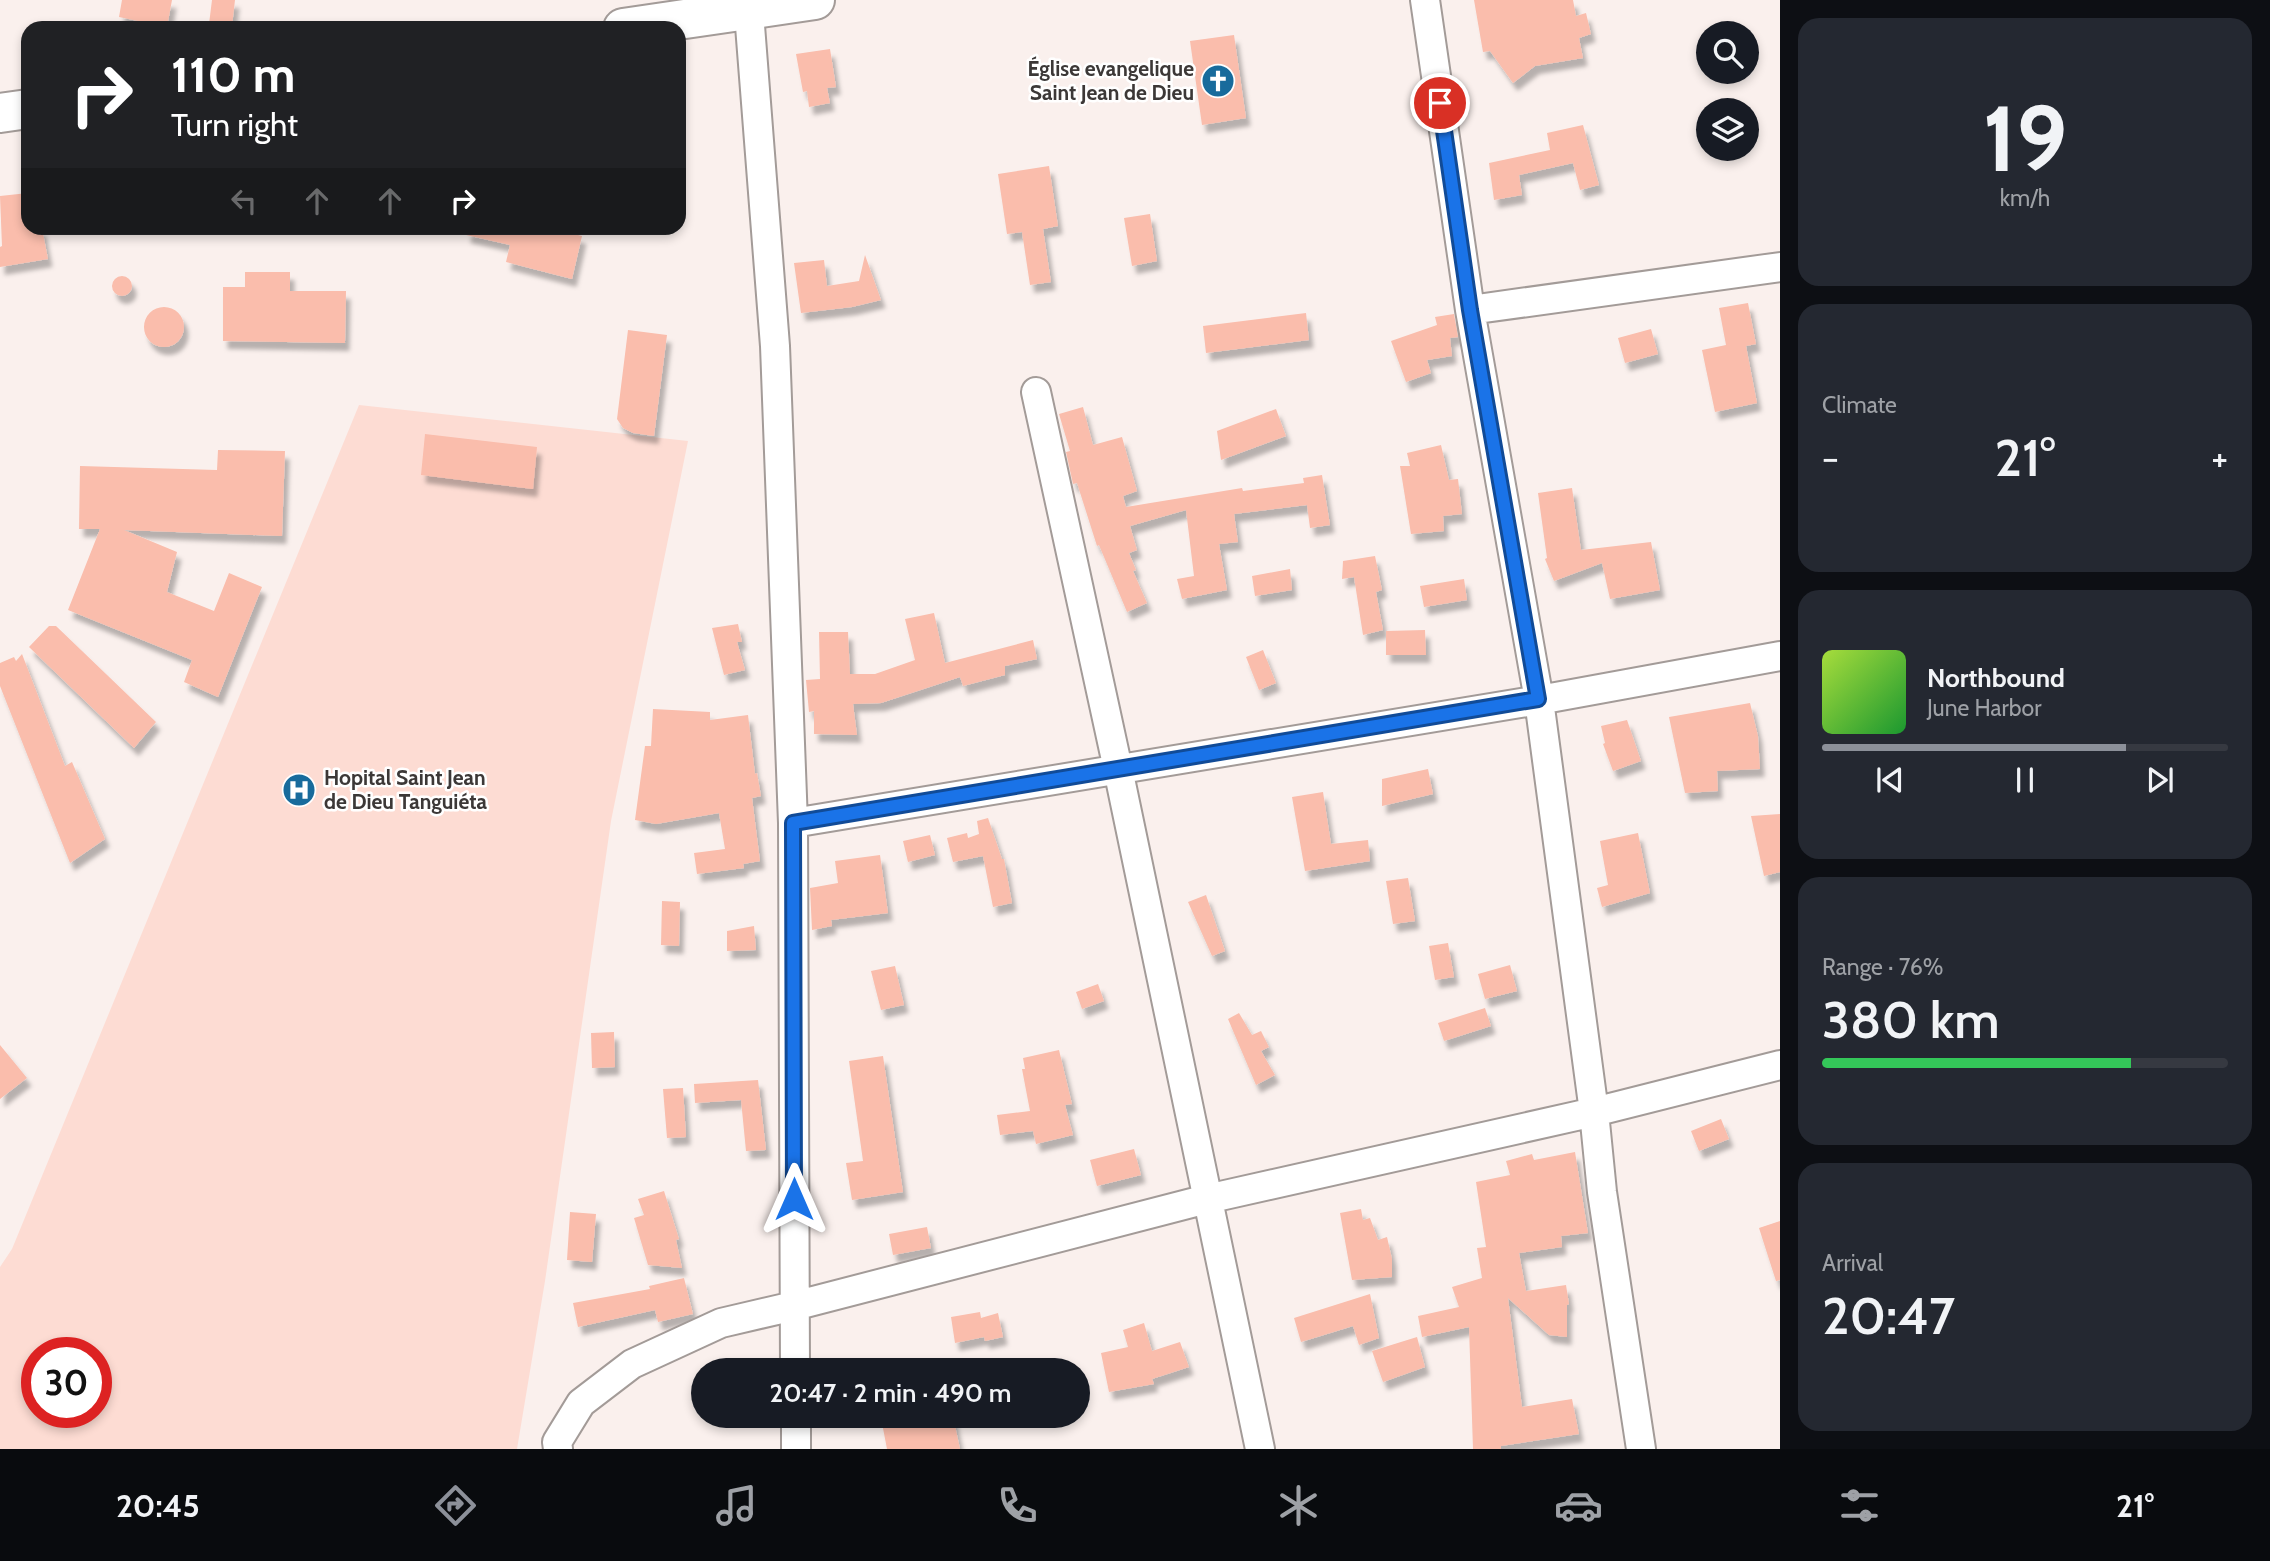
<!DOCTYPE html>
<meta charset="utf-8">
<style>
:root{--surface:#171b24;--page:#242831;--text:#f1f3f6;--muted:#9ea1a6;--line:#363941;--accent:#8c9099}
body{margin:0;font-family:Cabin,sans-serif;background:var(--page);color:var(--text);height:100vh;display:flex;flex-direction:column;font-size:26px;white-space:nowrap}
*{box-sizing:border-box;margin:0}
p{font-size:23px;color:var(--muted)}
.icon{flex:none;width:38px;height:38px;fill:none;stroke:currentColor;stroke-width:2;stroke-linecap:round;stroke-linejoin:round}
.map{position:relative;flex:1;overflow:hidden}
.sheet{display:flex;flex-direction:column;gap:18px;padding:18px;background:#0d0f14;width:490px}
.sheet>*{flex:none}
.hud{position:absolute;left:21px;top:21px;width:665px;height:214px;border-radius:21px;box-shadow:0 4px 10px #0003;background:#202124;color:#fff;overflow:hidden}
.controls{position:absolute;left:1696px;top:21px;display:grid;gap:14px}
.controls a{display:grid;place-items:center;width:63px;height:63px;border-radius:50%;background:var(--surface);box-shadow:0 4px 10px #0003;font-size:35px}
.speed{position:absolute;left:21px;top:1337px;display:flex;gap:14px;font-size:35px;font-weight:700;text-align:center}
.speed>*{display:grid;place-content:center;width:91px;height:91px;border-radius:50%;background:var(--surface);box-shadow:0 4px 10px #0003;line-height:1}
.speed .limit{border:10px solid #d22;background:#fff;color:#111}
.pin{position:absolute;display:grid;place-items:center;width:60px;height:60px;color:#fff;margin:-30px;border:4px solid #fff;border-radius:50%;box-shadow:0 2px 7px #0007}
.me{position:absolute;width:77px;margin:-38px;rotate:0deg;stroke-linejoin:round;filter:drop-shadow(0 0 5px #0008)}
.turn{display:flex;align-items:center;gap:24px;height:147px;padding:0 35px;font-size:32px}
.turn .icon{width:91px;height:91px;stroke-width:2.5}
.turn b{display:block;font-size:49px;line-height:60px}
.lanes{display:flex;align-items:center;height:66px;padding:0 35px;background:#0003;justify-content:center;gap:35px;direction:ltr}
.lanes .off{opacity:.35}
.big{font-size:52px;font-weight:600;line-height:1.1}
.sheet .tile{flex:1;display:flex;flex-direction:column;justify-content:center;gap:10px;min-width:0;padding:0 24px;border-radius:21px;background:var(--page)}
.sheet .dial{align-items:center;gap:0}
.dial b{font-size:91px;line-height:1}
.song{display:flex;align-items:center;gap:21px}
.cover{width:84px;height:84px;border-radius:10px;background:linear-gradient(135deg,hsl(80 70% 55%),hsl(130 70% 35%))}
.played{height:7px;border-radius:4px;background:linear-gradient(90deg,var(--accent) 75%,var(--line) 75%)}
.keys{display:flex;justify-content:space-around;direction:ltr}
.heat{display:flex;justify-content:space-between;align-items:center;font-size:38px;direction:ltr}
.charge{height:10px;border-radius:5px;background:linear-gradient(90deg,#34c759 76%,var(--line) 0)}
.trip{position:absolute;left:691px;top:1358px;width:399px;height:70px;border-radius:35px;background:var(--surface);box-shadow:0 4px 10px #0003;font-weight:600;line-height:70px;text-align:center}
.dock{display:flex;height:112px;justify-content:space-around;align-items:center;background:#090b0e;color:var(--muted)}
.dock .icon{width:49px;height:49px}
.dock .on{color:var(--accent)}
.dock b{font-size:32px;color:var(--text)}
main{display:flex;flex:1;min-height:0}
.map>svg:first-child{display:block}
.green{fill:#fddcd3;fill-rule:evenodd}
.building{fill:#fabdac;filter:url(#shadow)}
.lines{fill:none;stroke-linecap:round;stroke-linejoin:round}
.minor-casing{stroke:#a39b98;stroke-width:32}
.secondary-casing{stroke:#a39b98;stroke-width:42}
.minor{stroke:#fff;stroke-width:28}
.secondary{stroke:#fff;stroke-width:38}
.route-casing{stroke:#114b97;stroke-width:18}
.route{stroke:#1a73e8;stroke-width:12}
.labels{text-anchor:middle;stroke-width:5;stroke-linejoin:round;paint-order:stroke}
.poi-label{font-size:21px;font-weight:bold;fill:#3c3837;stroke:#fff;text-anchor:end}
</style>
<main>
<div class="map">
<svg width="1780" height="1449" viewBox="0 0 1780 1449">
<defs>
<filter id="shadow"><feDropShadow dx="4.5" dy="8" stdDeviation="2" flood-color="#0004"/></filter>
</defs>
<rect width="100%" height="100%" fill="#faf0ed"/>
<path class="green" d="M359,405l329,36 -77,380 -66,460 -28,168h-517v-182l12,-18zM37,1353h59v59h-59z"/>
<path class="building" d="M122,0h50l-5,27 -48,-10z
M212,0h23l-3,26 -23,-2z
M1474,0h99l3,16 10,-3 5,21 -12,4 4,20 -48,8 -22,17 -23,-32 -7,1z
M1234,35l12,83 -44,7 -12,-84z
M830,49l6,38 -9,1 3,15 -21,4 -2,-16 -4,1 -7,-38z
M1583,125l16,60 -19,5 -7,-27 -54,12 3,20 -28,5 -5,-37 61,-13 -3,-17z
M1049,166l9,60 -15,3 8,53 -21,3 -8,-53 -15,2 -9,-60z
M28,193v35h14l6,31 -48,8v-20l2,-1 -2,-50z
M1150,214l7,47 -25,5 -8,-48z
M467,228h83l32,8 -10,43 -66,-17 4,-17 -44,-10z
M865,255l16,45 -29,7 -51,6 -7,-50 30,-3 3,26 32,-5z
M245,272h45v19h56l-1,52 -122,-2v-54h22z
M112 286a10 10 0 1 1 20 0a10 10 0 1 1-20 0Z
M1748,303l8,41 -10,2 11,57 -42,9 -13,-62 24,-5 -7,-37z
M144 327a20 20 0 1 1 40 0a20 20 0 1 1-40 0Z
M1306,313l3,27 -103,13 -3,-27z
M1454,314l4,23 -8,1 2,18 -25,4 4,13 -25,9 -15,-41 46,-16 -2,-8z
M1651,329l7,25 -33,9 -7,-25z
M628,330l39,5 -13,101 -21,-3 -10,-5 -6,-9z
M1083,407l10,38 29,-8 15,54 -14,5 3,11 116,-19 1,3 61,-8 -1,-5 19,-3 8,50 -20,3 -3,-23 -73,9 4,28 -19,2 8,46 -45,9 -5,-20 17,-3 -8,-66 -56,16 7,24 -8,3 7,17 -3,1 14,32 -20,9 -28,-67 -2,1 -20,-63 -4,1 -7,-32 4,-1 -11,-37z
M1276,409l10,27 -65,24 -4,-29z
M425,434l112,13 -4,42 -112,-14z
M1441,445l8,35 9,-1 4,35 -19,2 1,15 -33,3 -11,-68h10l-3,-13z
M218,450l67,1 -3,85 -158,-6 53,22 -10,40 47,19 15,-38 33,14 -44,110 -34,-15 8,-22 -124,-50 32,-81h-21l1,-63 137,4z
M1572,488l9,62 70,-8 9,48 -50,9 -8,-36 -48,18 -9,-22 2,-1 -9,-65z
M1375,556l7,34 -6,2 7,38 -20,5 -9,-58 -12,2 1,-18z
M1290,569l2,21 -37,6 -3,-20z
M1464,579l3,21 -43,7 -4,-21z
M934,613l11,50 88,-23 4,19 -32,7v9l-42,11 -3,-9 -79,26 -28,1 4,31 -43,-1v-23l-5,1 -3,-32 14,-1 -1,-47h29l2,42h25l40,-14 -10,-41z
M738,624l4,18h-5l8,28 -21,5 -12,-47z
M49,626h7l100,96 -22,26 -105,-101z
M1425,630l1,25h-40v-24z
M1263,650l13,33 -17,7 -13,-33z
M22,654l43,112 7,-4 33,77 -35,24 -70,-177v-23l14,-6 2,4z
M1750,703l8,33 2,33 -43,2 1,20 -33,2 -16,-76z
M653,709l57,3v8l38,-5 7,59 2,-1 4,23 -9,2 8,63 -17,3 1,4 -47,6 -3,-21 31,-4 -6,-36 -63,11 -21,-4 10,-74h6z
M1627,720l14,41 -28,10 -10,-27 2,-1 -4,-17z
M1428,769l5,25 -51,12v-27z
M1323,792l8,52 37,-4 2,21 -65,10 -13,-74z
M1780,814v58l-16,4 -13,-60z
M988,818l14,41h2l8,44 -19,4 -10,-51 -30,6 -6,-24 20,-5 1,5 11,-4 -2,-13z
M1638,833l12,60 -48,14 -5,-19 11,-3 -8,-44z
M930,835l5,20 -27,7 -5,-21z
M880,855l8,58 -57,7 1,6 -20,4 -2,-42 28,-5 -3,-22z
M1408,878l7,43 -22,3 -7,-43z
M1206,895l19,56 -13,5 -24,-54z
M662,901l18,1 -1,44 -18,-1z
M754,926l2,24 -29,1v-20z
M1448,943l6,34 -19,3 -6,-34z
M1510,965l7,26 -32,8 -7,-25z
M895,966l9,39 -23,5 -10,-39z
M1098,984l6,17 -22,8 -6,-17z
M1485,1008l6,18 -47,15 -6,-18z
M1239,1013l13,22 9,-4 8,16 -8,4 14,24 -19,10 -28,-66z
M614,1032l1,35 -23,1 -1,-35z
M0,1045l27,33 -27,21z
M1059,1050l13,54 -7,1 8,30 -37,9 -3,-13 -33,4 -3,-20 33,-4 -8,-42h3l-2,-11z
M883,1056l20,136 -51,8 -6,-37 17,-2 -14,-100z
M758,1080l8,70 -20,1 -5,-51 -46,3 -1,-19z
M683,1088l3,49 -19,1 -4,-49z
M1721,1119l8,20 -30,12 -8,-20z
M1134,1149l7,26 -44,11 -7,-26z
M1575,1152l13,81 -27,3 1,11 -43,6 7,38 40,-6 3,19 -2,1v32l-18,-2 -41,-37 14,109 50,-8 7,35 -78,12v3h-28l-4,-122 -47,10 -4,-21 41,-9 -7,-20 30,-9 -5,-30 9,-1 -10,-65 34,-7 -4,-14 26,-7 2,6z
M664,1191l15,48 -3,1 6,28 -34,-3 -14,-47 10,-3 -6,-16z
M1361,1209l2,11 7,-2 8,22 9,-3 5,22v18l-40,3 -12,-67z
M570,1212l26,2 -4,48 -25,-2z
M1780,1221v59l-4,1 -17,-53z
M927,1227l4,21 -38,7 -4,-21z
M684,1278l9,36 -35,8 -3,-12 -77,17 -5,-24 77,-14 -1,-3z
M1370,1294l9,44 -20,7 -6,-19 -52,16 -7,-24z
M980,1312l1,6 17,-5 5,24 -18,4 -1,-4 -29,6 -4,-26z
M1144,1323l8,28 28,-9 9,25 -37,12 2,5 -45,8 -8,-39 27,-6 -5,-17z
M1417,1337l8,30 -42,15 -11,-31z
M918,1416h35l7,33h-73l-5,-26z"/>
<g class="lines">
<defs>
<path id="minor" d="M748,0l27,346 18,477 2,547
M1425,0l45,310 69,390 55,412 8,80 39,257
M1470,310l310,-43
M1036,392l82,377 142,680
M793,823l746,-123 241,-44
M796,1416v33
M558,1449l-1,-7 24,-39 51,-39 89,-41 73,-17 413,-107 387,-87 186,-47"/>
<path id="secondary" d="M623,28l192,-28
M0,113l28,-4"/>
</defs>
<use href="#minor" class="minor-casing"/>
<use href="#secondary" class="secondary-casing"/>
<use href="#minor" class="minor"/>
<use href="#secondary" class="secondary"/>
</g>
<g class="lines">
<defs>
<path id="route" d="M794,1199l-1,-376 745,-124 -68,-389 -30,-207"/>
</defs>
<use href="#route" class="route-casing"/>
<use href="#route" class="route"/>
</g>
<defs>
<symbol id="church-disc" viewBox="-11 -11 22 22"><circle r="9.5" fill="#186b9c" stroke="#fff"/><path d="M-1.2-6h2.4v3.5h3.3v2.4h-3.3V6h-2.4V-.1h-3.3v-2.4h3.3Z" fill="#fff"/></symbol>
<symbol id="hospital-disc" viewBox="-11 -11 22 22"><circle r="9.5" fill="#186b9c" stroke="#fff"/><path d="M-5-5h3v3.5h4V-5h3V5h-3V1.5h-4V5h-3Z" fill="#fff"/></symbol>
</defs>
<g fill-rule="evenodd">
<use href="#church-disc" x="1199" y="62" width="38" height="38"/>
<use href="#hospital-disc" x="280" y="771" width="38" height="38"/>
</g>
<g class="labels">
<g class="poi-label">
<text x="1194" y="76">Église evangelique<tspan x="1194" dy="24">Saint Jean de Dieu</tspan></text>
<text x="324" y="785" text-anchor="start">Hopital Saint Jean<tspan x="324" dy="24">de Dieu Tanguiéta</tspan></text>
</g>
</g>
</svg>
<div class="controls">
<a><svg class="icon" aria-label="search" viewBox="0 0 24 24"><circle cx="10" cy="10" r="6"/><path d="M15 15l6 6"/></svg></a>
<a><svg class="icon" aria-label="layers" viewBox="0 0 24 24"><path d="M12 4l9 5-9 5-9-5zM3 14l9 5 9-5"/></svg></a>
</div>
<div class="speed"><div class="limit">30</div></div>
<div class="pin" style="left:1440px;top:103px;background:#d93025"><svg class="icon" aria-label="arrive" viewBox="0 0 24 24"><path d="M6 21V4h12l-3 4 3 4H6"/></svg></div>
<svg class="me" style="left:794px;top:1199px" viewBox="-20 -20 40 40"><path d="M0-17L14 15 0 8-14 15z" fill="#1a73e8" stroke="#fff" stroke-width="4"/></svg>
<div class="trip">20:47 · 2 min · 490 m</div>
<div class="hud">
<div class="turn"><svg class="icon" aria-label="right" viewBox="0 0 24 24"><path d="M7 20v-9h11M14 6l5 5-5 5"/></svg><div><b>110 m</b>Turn right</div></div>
<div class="lanes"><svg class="icon off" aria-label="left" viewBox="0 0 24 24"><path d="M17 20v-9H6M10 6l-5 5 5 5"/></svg><svg class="icon off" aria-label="ahead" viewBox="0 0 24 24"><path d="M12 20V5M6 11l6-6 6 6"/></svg><svg class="icon off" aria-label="ahead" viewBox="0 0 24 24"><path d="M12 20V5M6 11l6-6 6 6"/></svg><svg class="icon" aria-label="right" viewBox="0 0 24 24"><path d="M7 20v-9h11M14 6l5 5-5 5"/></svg></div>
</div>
</div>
<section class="sheet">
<div class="tile dial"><b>19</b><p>km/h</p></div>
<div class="tile"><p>Climate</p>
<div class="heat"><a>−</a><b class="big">21°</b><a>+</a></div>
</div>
<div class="tile">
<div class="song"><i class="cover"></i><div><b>Northbound</b><p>June Harbor</p></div></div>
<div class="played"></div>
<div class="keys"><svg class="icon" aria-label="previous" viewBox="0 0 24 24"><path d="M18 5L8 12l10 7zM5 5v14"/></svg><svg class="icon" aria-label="pause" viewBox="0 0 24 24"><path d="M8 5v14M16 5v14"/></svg><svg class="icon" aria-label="next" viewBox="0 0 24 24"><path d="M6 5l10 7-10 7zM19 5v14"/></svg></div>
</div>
<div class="tile"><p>Range · 76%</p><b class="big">380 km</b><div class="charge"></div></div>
<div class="tile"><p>Arrival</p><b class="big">20:47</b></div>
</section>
</main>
<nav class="dock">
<b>20:45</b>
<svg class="icon on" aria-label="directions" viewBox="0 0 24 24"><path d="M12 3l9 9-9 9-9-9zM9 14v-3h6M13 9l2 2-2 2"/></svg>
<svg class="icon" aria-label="music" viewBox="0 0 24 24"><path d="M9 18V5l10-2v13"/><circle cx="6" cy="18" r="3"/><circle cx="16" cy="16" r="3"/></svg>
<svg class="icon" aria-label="phone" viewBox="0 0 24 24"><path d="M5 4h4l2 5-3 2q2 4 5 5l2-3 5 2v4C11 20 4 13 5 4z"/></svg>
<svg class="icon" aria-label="climate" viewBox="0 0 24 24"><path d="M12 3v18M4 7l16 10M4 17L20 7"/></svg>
<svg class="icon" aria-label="car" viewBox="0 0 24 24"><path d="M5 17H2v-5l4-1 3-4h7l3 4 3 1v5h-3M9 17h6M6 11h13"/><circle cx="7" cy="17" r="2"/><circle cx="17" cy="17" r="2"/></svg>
<svg class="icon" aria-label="filters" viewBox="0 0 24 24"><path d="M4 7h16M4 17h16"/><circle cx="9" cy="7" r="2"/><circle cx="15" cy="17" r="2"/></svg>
<b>21°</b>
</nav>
